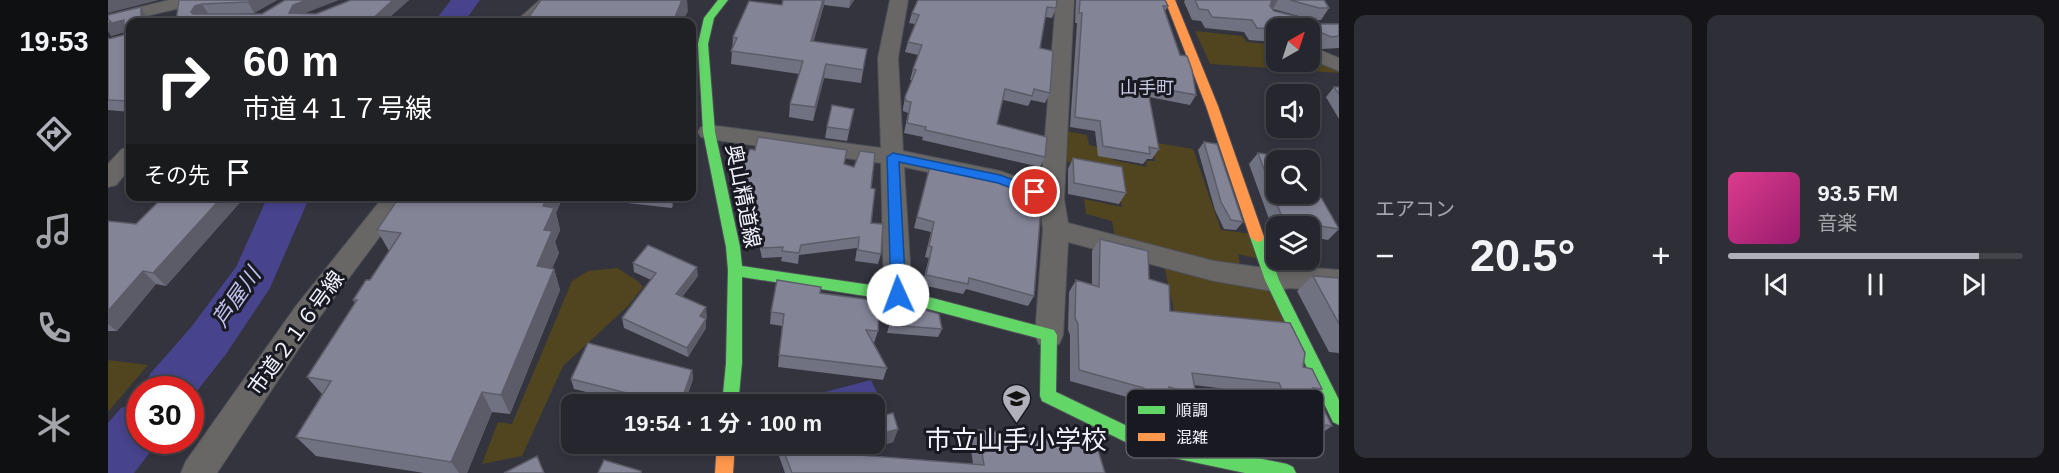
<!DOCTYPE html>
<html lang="ja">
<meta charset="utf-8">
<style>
:root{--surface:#26272e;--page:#2e2f36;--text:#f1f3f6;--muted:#a4a5aa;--line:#42444a;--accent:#b0b0ba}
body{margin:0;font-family:Helvetica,"Noto Sans JP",sans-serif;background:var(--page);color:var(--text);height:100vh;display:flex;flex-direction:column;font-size:22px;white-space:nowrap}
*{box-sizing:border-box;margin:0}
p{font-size:20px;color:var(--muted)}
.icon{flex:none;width:33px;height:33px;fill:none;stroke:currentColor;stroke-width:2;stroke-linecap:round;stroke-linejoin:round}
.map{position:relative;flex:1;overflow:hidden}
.side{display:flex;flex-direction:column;gap:15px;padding:15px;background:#151519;width:720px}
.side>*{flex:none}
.top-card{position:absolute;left:18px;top:18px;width:570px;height:183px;border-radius:12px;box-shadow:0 3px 9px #0003,0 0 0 2px var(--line);background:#202124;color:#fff;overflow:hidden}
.needle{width:39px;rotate:39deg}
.fabs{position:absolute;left:1158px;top:18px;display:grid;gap:12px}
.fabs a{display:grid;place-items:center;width:54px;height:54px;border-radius:12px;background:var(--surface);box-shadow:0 3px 9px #0003,0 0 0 2px var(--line);font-size:30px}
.speed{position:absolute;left:18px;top:376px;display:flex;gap:12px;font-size:30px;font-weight:700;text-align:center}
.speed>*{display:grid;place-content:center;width:78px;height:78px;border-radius:50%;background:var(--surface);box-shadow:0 3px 9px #0003,0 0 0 2px var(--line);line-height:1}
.speed .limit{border:9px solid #d22;background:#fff;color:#111}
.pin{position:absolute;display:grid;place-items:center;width:51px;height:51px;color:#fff;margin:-26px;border:3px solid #fff;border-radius:50%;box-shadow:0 2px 6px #0007}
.me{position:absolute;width:66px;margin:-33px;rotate:358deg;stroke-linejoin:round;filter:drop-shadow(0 0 4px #0008)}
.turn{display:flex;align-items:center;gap:21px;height:126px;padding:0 18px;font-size:27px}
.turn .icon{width:78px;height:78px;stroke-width:2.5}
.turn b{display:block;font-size:42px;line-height:51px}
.then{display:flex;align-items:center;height:57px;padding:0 18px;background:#0003;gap:12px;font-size:22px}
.big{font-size:45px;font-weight:700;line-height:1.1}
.side .tile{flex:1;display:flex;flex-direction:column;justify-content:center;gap:9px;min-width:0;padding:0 21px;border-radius:12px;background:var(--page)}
.song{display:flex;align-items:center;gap:18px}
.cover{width:72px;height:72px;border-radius:9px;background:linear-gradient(135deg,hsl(330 70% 55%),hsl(320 70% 35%))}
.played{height:6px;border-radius:3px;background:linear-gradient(90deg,var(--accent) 85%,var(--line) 85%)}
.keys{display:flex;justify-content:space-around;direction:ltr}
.heat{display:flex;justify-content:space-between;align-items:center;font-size:33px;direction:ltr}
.side .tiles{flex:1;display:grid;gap:15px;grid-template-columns:repeat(2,1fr)}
.trip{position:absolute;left:453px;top:394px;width:324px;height:60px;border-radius:12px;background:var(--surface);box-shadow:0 3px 9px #0003,0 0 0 2px var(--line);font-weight:700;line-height:60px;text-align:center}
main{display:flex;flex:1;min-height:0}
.tab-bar{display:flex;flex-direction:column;width:108px;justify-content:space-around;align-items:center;background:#0f1012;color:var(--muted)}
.tab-bar .icon{width:42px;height:42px}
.tab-bar .current{color:var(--accent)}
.tab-bar b{font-size:27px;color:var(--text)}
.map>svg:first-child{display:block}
.green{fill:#50451e}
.water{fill:#47438c}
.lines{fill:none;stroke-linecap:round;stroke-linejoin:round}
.river{fill:#47438c;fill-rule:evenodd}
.street-casing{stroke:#4f5058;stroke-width:2}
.fast-casing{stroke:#4f5058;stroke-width:2}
.slow-casing{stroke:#4f5058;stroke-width:2}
.street{fill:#686766;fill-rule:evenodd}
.fast{fill:#63d668;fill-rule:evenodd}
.slow{fill:#ff974d;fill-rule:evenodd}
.wall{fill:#717281;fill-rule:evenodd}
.shaded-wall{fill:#5c5c69}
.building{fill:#838496;stroke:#5c5c69;stroke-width:1.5}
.route{fill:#1a73e8;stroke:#114b97;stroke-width:1.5}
.labels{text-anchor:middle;stroke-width:6;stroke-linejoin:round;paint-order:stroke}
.far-neighbourhood-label{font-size:18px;fill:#c8cae1;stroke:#181921}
.street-label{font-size:21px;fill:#f3f3fd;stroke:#181921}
.water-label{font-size:22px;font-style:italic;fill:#c0c2ef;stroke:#181921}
.near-poi-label{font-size:26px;fill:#f3f3fd;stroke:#181921}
.key{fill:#181921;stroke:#5a5a63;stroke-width:1.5}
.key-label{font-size:16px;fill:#f3f3fd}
</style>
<main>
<nav class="tab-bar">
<b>19:53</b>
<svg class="icon current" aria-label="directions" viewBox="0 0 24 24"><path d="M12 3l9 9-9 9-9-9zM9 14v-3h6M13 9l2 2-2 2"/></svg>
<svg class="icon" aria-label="music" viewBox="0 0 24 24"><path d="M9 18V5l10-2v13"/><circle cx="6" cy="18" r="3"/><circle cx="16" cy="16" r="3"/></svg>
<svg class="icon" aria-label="phone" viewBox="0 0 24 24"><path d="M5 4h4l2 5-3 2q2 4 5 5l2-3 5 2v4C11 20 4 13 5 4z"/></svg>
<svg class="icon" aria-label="climate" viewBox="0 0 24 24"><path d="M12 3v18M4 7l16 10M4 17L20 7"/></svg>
</nav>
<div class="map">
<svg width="1231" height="473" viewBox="0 0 1231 473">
<rect width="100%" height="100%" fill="#33343e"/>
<path class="green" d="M1087,31l47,5 5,6 29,3v17h34v-5l29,12v4l-129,-9z
M958,131l21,4 2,10 23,5 1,10 34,7 -1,-6h9l-2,-13 -8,-7 48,8 28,81 31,4 7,25 -21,-5 3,15 -126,-32 -3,-16 -26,-7 -2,-15 38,8 -6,-31 -51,-15z
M1056,265l104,18 20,44 -112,-7z
M509,268l21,13 5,6 -15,19 -65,60 -41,90 -40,8 16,-42 14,2 60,-143 16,-10z
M0,360l40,5 -40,47z"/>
<path class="water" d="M763,380l21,45 -17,5 -1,-25h-99z"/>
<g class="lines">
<path class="river" d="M343,0h29l-16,22h-30z
M160,196h42l-40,92 -44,66 -36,46v-10h-47l7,-16 42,-48 44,-59z
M32,401v40h19l-25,32h-26v-50l13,-15z"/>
<defs>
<path id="street" d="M61,0h11l3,4 -3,4 -72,17v-10z
M432,0h18l-18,21 -25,1z
M782,0h18l-10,58 5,93 97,20 41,15 15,-186h18l-10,199 4,24 146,38 58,8 18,-3 49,4v22l-49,-4 -18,3 -58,-10 -146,-39 -5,93 -4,9 -10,3 -10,-3 -4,-9 8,-106 -3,-25 -45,-18 -91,-19 8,128 -4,8 -10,3 -10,-3 -4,-8 -3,-132 -172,-24 -8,-2 -3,-5 3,-5 8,-2 172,23 -3,-90z
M1202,46l29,12v13l-29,-12z
M22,147v21l-14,17 -8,2v-23l14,-15z
M276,196h26l-94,126 -99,151h-36l5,-12 110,-155z"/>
<path id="fast" d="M610,0h10l-14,18 -6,26 7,88 25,115 2,19 156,23 156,41 3,5 -1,57 92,44 139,28 6,3 3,6h-51l-99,-21 -104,-51 -2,-5 1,-57 -143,-38 -156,-24v86l-4,42h-16l4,-42 2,-93 -2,-23 -23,-115 -5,-88 6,-26z
M1149,232l7,5 15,43 60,120v25l-6,-3 -68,-142 -15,-43z"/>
<path id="slow" d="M1057,0h10l43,106 46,131 -2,4 -5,1 -7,-5 -44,-131z
M609,444h18l-2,29h-18z"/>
</defs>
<use href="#street" class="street-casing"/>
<use href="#fast" class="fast-casing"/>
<use href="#slow" class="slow-casing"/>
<use href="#street" class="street"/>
<use href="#fast" class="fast"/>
<use href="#slow" class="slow"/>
</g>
<path class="wall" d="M71,0h98l-23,13 -20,1h82l35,-14h58l-25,22h-208z
M675,0h71l-5,8 -25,-3 -11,37 54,7 -6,34 -37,-5 -11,43 -24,-4 1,-13 9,-30 -68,-10 2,-27 49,-32z
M949,0l-1,8 -4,10 -7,-1 -5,31 10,45 -5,10 -14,-3 -3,6 -25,-6 -6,24 48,33 -5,10 -118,-27 1,-3 -19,-4 4,-20 -5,-2v-3l2,-11 7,-17h-2l3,-11 5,-14 -13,-3 3,-10 7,-18 -6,-1 3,-10z
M968,0h89l3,6 -3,5 15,44 16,40 -6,10 -41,-8 10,52 -7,10h-5l-4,5 -45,-8 -3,-25 -25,-4 7,-104h-2z
M1077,0h139l5,8 -8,12h-4l1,4h21v24l-17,1 -12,-5v-16h-34v14l-27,-2 -5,-8 -39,-4 -4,-7 -9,-1 -8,-18zM1165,9l33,9h-3l-29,-7z
M33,7l7,11v4h-18v90l-22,-2v-71l16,-4v-3l-13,4 -3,-14v-7z
M1226,87h5v32l-13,-22z
M744,119l-5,22 -22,-3 2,-11z
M1096,142l39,80 -7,8 -12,-1 -9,-19 -17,-60z
M1150,153l81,76 -11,11 -18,-3v-11h-34v5l-3,-1 -24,-66z
M965,158l53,35 -7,11 -51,-10v-25z
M736,164l27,24v35l10,31 -3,10 -23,-3 2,-13 -58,7 -1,9 -17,-3 1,-4 -20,1 -8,-36 -13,-41v-11z
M822,166l104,130 -6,10 -62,-17 -3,5 -41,-9 7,-27 -4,-1 6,-25 -17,-4z
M292,196h161l1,3 -6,14 4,17 -5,12 4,11 -7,15 2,1 6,21 -50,124 -18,-2 -25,61h-43l-108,-17 -20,-19 26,-43 -15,-17 48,-74 -2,-3 17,-20 19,-29 -12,-21z
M509,196h58l-3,12 -54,-6z
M135,199l-77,87 -10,-2 -39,47h-9v-110l28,3z
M992,239l49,40 21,32 133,56 19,22 -6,4 16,33 -15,10 -35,-4 -16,-38 -72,-9 2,9 -12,11 -14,-4v13l-11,11 -25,-10v-16l-64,-18v-46l-2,-5 1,-38 7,-12 16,4v-33z
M525,263l65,13 -16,21 25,20 -2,2 1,9 -18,29 -64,-29 -2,-10 29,-38 -17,-8z
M1205,276l26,2v75l-10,-1 -32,-61z
M712,293l58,38 -4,12 13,25 -4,12 -105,-13 4,-41 -12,-2 1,-12z
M788,302l46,27 -4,8 -51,-4z
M584,370l1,9 -9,26h-56l-1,-3 -53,-13 -3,-10z
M790,429l-5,13 -42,12 122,10 -3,-22 8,-12 127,43h-320l-6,-17 2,-12z"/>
<path class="shaded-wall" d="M0,0h51l-51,13z
M145,0h24l-23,13 -6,-11z
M199,0h32l-41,16 -9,-3 4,-8z
M285,0h16l-25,22h-14v-1z
M574,0h5l1,11 -5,11h-10z
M715,0h2l-1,5 -14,50 1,-14z
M742,0h4l-5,8z
M1164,0h6l-5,9 -8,2z
M94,4l7,11 -11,7 -7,-10 4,-6z
M33,7l7,11v4h-7z
M16,20l6,10 -19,6 -3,-5v-7z
M718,64l-2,14 -11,43 2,-14z
M115,196h19l1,3 -77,87 -13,-13z
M439,196h14l1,3 -6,14 4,17 -5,12 4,11 -15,35 -7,-22 7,-36 -1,-24z
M563,196h4l-3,12 -1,-11z
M589,267l1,9 -21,28 -1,-10z
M446,269l6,21 -50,124 -9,-19z
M35,271l13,13 -39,47 -9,-7v-13z
M598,307l1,10 -6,9 -1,-10z
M598,319v9l-18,29 -1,-9z
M584,370l1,9 -9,26h-4z
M374,392l10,20 -25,61h-8l-8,-11z
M790,429l-5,13 -75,22 3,-12 27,-8h26v-8z"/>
<path class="building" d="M71,0h74l-5,2 -46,2 -7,2 -4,6 2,2h69l23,-14h22l-14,5 -4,8 27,1 35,-14h42l-23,21 -7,-1 -3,2h-184z
M433,0h141l-9,22h-148z
M675,0h40l-12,41 56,8 -4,21 -37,-6 -11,43 -25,-3 13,-43 -72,-10 6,-13 -4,-1 16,-36 33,4z
M810,0h139l-1,8 -9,-1 -7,41 13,3 -3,42 -16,-4 -2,7 -27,-7 -8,35 50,13 -2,20 -120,-27 1,-3 -19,-4 4,-21 -5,-1 -1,-4 11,-27 -3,-1 9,-24 -14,-3 11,-27 -7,-2z
M972,0h85l3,6h-5l17,49 7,1 5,14 4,25 -49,-9 12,63 -10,-2 1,7 -47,-8 -3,-25 -25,-4 7,-104h-3z
M1087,0h77l-2,6 4,5 29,7 13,1 2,5h21v12l-8,1 -11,-5 -10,-1v-3l-34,1 -19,-1 -5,-8 -40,-3 -4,-7 -9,-1z
M1182,0h34l5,8h-10z
M33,7v15h4h-15v77l-2,2 -20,-1v-61l16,-4v-15l-16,4 3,-2 -3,-3v-4z
M1226,87h5v7z
M724,105l22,4 -5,21 -22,-3z
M650,137l89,13 -3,14 10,3 6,-16 15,2 -4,35 4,1 -4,34 12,1 -2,30 -23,-4 1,-13 -58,8 -2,8 -17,-2 1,-4 -21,1 -7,-36 -14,-42 9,-21 5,1z
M1096,142l13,2 26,78 -12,-2 -10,-18z
M1150,153l41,6 1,1h-24v34h34v-16l29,51 -56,-9z
M965,158l49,9 4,26 -52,-10z
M822,166l91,20 21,9 -8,101 -65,-18 -1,6 -42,-9 6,-28 -3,-1 5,-24 -17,-5z
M56,196h59l-70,77 -10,-2 -35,40v-90l28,3z
M292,196h147l-4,10 11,2 -10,22 8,1 -15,35 17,3 -53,126 -19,-3 -31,70 -155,-25 35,-56 -24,-4 50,-77h-4l13,-20h4l31,-47 -24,-3z
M992,239l48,12 1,28 20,6 1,26 120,12 15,30 -2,14 9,2 10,20 -9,-1 19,38 -36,-5 -17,-38 -87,-10 4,21 -27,-7 1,27 -26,-10v-16l-65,-18 -1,-46 -3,-6 1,-38 23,7z
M540,245l49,22 -21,27 30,13 -6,9 6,3 -19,29 -65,-30 34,-45 -23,-10z
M1205,276l26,2v46z
M669,280l44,7 -1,6 59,8 -1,30 -12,-1 21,38 -108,-13 5,-41 -13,-2z
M788,302l43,12 3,15 -52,-4z
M480,343l104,27 -12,35h-23l-31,-8 1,-4 -56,-14z
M785,413l5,16 -24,7v-18z
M870,430l117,10 10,33h-313l-11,-29h67l-27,8 163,13z
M429,456l7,17h-40z
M496,460l37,11v2h-43z"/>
<path class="route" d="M785,153l107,22 39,14 2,3 -6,5 -37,-14 -99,-21 7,133 -3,5h-10l-2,-5 -4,-138z"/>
<defs>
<symbol id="school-pin" viewBox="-11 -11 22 30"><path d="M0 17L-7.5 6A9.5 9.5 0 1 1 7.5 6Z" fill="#b0b0ba" stroke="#181921"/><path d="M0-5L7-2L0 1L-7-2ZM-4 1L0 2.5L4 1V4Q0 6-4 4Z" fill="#111"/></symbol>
</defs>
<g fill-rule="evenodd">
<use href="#school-pin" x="892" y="382" width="33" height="45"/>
</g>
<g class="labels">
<g class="far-neighbourhood-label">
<text x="1039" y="94">山手町</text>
</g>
<g class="street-label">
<text transform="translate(635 196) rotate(79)" y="7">奥山精道線</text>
<text transform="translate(188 333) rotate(-54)" y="7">市道２１６号線</text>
</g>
<g class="water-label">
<text transform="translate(128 297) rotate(-55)" y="8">芦屋川</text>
</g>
<g class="near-poi-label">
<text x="908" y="449">市立山手小学校</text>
</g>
</g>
<rect x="1018" y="389" width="198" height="69" rx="9" class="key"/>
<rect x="1030" y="406" width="27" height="8" fill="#63d668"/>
<rect x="1030" y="433" width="27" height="8" fill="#ff974d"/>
<g class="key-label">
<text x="1068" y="416">順調</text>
<text x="1068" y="443">混雑</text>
</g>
</svg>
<div class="fabs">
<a><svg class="needle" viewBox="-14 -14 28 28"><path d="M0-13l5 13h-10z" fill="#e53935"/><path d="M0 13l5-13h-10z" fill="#a4a5aa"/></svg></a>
<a><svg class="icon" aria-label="sound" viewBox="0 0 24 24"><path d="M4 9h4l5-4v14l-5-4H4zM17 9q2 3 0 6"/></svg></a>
<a><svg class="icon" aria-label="search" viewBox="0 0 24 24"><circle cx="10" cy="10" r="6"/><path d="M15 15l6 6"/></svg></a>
<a><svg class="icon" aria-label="layers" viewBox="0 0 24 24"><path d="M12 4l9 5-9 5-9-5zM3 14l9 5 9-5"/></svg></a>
</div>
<div class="speed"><div class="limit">30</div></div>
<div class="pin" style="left:927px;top:192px;background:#d93025"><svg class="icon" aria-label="arrive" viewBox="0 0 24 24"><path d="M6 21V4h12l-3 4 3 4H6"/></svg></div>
<svg class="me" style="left:790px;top:295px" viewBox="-20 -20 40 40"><circle r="19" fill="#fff"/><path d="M0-13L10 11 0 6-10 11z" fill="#1a73e8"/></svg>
<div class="trip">19:54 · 1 分 · 100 m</div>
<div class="top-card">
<div class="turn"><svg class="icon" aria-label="right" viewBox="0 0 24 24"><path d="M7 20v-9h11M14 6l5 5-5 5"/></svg><div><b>60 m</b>市道４１７号線</div></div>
<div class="then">その先<svg class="icon" aria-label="arrive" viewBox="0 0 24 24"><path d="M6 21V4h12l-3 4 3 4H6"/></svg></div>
</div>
</div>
<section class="side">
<div class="tiles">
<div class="tile"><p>エアコン</p>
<div class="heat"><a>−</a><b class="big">20.5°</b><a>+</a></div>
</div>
<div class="tile">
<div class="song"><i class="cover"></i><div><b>93.5 FM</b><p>音楽</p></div></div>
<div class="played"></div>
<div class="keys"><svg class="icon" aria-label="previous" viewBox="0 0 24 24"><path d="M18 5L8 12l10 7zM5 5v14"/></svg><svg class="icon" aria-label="pause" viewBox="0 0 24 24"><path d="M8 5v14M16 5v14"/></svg><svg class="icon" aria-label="next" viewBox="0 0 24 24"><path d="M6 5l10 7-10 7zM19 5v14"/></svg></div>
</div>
</div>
</section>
</main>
